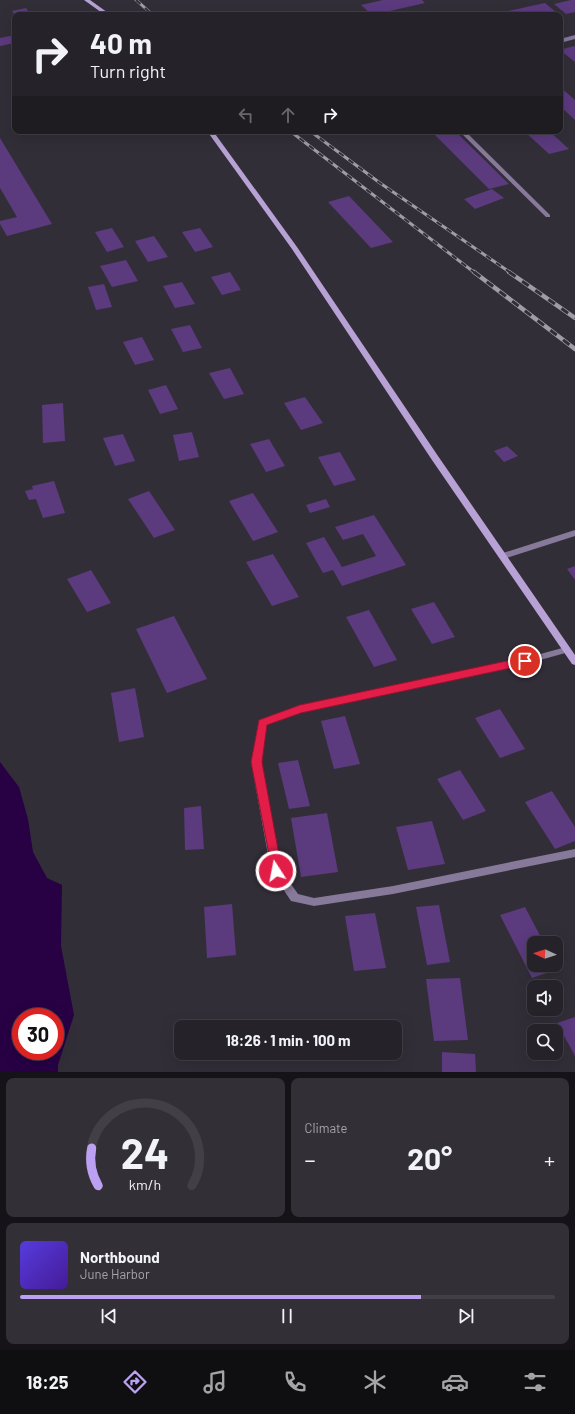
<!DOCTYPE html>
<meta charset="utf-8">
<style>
:root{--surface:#26222a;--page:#322f36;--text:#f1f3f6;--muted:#a4a4a8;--line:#423f47;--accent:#bca0f2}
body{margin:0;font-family:Barlow,sans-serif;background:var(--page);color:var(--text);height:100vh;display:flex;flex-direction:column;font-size:15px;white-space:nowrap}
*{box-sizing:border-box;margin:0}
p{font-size:13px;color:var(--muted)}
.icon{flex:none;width:22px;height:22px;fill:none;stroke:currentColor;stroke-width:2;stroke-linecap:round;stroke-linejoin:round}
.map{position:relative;height:1072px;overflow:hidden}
.side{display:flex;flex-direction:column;gap:6px;padding:6px;background:#151317;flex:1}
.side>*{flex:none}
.hud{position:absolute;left:12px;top:12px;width:551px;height:122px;border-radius:8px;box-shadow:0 4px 16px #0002,0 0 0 1px var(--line);background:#26222a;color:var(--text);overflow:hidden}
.needle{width:26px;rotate:273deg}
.controls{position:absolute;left:527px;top:936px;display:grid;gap:8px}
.controls a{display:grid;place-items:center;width:36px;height:36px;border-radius:8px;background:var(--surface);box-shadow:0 4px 16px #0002,0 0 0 1px var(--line);font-size:20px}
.speed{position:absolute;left:12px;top:1008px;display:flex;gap:8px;font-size:20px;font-weight:700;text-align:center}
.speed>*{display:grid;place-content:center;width:52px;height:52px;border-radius:50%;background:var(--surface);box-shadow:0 4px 16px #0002,0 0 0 1px var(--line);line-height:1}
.speed .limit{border:6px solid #d22;background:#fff;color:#111}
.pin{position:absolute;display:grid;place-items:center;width:34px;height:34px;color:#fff;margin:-17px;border:2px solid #fff;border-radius:50%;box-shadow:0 1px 4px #0007}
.me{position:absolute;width:44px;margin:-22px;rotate:349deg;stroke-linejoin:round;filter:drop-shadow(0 0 3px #0008)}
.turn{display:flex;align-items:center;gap:14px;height:84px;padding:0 12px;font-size:18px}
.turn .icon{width:52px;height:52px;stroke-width:2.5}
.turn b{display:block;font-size:28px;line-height:34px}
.lanes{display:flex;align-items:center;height:38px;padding:0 12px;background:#0003;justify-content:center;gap:20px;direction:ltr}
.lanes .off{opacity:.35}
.big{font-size:30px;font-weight:700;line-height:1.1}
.side .card{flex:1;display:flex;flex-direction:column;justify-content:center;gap:6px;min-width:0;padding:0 14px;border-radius:8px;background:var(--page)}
.side .dial{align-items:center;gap:0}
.dial svg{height:104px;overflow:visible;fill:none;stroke:var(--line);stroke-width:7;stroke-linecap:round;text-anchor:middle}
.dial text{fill:var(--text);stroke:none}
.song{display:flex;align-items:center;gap:12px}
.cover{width:48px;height:48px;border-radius:6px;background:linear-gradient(135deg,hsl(250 70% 55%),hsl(260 70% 35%))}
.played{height:4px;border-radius:2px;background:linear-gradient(90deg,var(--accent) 75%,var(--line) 75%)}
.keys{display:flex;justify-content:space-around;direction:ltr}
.heat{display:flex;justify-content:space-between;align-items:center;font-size:22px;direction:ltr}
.side .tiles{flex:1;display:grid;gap:6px;grid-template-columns:1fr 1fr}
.card:last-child{grid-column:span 2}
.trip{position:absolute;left:174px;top:1020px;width:228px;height:40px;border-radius:8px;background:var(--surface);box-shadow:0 4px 16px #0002,0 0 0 1px var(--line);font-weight:700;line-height:40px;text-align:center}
.tab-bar{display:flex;height:64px;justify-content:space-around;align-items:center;background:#0f0e11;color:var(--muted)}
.tab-bar .icon{width:28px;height:28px}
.tab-bar .on{color:var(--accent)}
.tab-bar b{font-size:18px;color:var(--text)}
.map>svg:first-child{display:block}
.water{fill:#270144;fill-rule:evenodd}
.building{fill:#5b3a7e}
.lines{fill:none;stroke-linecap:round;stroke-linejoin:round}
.lane{fill:#867999;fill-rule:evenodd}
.street{fill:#867999;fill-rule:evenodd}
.secondary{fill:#b7a1d5;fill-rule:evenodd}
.rail-far1-casing{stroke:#9f9ca4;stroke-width:3}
.rail-casing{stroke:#9f9ca4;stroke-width:4.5}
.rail-far1{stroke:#322e38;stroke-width:2;stroke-dasharray:6;stroke-linecap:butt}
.rail{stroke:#322e38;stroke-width:3;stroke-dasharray:8;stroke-linecap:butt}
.route{fill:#e11d48;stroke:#92132f}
</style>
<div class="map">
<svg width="575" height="1072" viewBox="0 0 575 1072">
<rect width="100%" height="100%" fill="#322e38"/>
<path class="water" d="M0,762l19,25 9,32 5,33 14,26 15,7 -1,61 13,69 -16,50v7h-58zM21,1017h34v34h-34z"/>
<path class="building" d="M383,0h39l3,3 -53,12 -11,-10z
M571,0h4v12l-9,2 -12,-10z
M545,3l12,10 -10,2h-58z
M26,8l2,3h3l2,2 -4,1 1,1h-15l-3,-4z
M15,35v8l-15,3v-8z
M574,46l1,1v15l-15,-12z
M560,87l15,13v20l-15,-14z
M431,131h24l54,53 -20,5z
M524,131h25l20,18 -20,5z
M0,138l52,86 -45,12 -7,-12v-3l17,-4 -17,-29z
M492,189l12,9 -29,11 -11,-10z
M349,196l44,46 -22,6 -43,-46z
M112,228l12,19 -17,5 -12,-20z
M200,228l13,19 -18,5 -13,-20z
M154,236l14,21 -20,5 -13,-21z
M126,260l12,21 -26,6 -12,-21z
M230,272l11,18 -19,5 -11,-18z
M182,282l13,22 -20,4 -12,-22z
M104,284l8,23 -16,3 -8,-23z
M190,325l12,23 -19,4 -12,-23z
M142,337l12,23 -19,5 -12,-23z
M230,368l14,26 -20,5 -15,-26z
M166,385l12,24 -18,5 -12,-24z
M305,397l18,26 -22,7 -17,-27z
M63,403l2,38 -22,2 -1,-38z
M192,432l7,25 -20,4 -6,-26z
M123,434l12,27 -20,5 -12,-28z
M269,439l16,27 -19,6 -16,-28z
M507,446l11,10 -14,6 -10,-11z
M340,452l16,28 -22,6 -16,-29z
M54,481l11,32 -22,5 -7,-19 -7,1 -4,-9 8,-2 -1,-3z
M149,491l26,39 -21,8 -26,-39z
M253,493l25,39 -25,9 -24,-40z
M326,499l4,8 -20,6 -4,-8z
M374,515l32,50 -64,21 -9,-16 -10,3 -17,-30 18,-6 18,30 34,-11 -13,-22 -20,6 -8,-13z
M273,554l26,43 -27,9 -26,-44z
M575,566v14l-8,-11z
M91,570l20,33 -24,9 -20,-33z
M434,602l21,35 -23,7 -21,-35z
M369,610l28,50 -23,7 -28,-50z
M174,616l33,63 -40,14 -31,-64z
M135,688l9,49 -25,5 -8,-49z
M500,709l25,40 -25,9 -25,-40z
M345,716l15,48 -26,5 -13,-48z
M298,760l12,46 -21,3 -11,-46z
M460,770l26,41 -23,9 -26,-41z
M552,791l23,36v14l-20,8 -30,-47z
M201,806l3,43 -19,1 -1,-42z
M327,813l11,59 -37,5 -10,-59z
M432,821l13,43 -37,6 -12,-43z
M232,904l4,51 -29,3 -3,-51z
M439,905l11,57 -23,3 -11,-58z
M525,907l19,36h-10v22h22l2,4 -26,9 -32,-63z
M375,913l11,55 -32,3 -9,-55z
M460,978l8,62 -34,1 -8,-62z
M575,1017v39l-18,-33z
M442,1052l33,2 1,18h-34z"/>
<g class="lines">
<path class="lane" d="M575,530v6l-72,23 -4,-3 1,-2z"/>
<path class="street" d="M575,35v4l-15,4v-4z
M459,131h6l85,84v2h-4z
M566,647l3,1 1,2 -1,2 -58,16 -210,44 -35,13 -5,37 20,108 17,24 16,4 79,-12 182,-37v8l-182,37 -79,12 -23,-5 -20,-30 -20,-109 8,-42 41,-15 211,-43z"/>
<path class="secondary" d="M84,0h6l21,15h-6z
M207,131h6l84,116 141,209 137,199v10l-3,-1 -140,-204 -140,-211z"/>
<defs>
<path id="rail-far1" d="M136,0l17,15
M290,131l185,142
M310,131l70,52 131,90"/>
<path id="rail" d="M474,272l101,77
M509,272l66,46"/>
</defs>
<use href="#rail-far1" class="rail-far1-casing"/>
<use href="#rail" class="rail-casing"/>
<use href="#rail-far1" class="rail-far1"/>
<use href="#rail" class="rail"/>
</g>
<path class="route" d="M525,657l4,1 1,3 -1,3 -4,1 -224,48 -34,12 -5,37 20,109 -2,4 -4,1 -3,-1 -22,-113 8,-42 41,-15z"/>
</svg>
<div class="controls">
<a><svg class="needle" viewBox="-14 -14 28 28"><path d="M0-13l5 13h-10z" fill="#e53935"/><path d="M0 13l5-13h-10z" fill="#a4a4a8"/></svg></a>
<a><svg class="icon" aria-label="sound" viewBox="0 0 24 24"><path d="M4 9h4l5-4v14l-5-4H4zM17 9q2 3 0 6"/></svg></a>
<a><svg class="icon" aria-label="search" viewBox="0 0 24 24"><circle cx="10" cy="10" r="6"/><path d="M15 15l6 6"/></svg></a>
</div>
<div class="speed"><div class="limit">30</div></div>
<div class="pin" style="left:525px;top:661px;background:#d93025"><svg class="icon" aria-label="arrive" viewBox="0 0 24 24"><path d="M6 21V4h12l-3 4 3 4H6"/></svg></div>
<svg class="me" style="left:276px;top:871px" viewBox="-20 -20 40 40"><circle r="17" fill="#e11d48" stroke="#fff" stroke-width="3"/><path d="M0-11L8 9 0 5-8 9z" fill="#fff"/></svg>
<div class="trip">18:26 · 1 min · 100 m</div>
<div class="hud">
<div class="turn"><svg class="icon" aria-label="right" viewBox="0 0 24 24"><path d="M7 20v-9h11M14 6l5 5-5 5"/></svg><div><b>40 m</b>Turn right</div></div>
<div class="lanes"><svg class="icon off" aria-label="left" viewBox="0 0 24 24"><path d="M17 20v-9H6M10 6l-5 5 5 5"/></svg><svg class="icon off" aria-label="ahead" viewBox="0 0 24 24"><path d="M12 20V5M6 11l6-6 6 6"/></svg><svg class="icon" aria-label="right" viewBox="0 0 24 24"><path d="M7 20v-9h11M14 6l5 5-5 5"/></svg></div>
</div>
</div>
<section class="side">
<div class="tiles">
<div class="card dial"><svg viewBox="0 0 100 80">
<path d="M14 69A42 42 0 1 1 86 69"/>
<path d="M14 69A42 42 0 0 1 9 40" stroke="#bca0f2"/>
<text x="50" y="56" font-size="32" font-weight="700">24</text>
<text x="50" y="72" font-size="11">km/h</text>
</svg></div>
<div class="card"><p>Climate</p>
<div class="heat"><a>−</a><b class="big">20°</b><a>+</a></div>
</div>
<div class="card">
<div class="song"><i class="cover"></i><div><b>Northbound</b><p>June Harbor</p></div></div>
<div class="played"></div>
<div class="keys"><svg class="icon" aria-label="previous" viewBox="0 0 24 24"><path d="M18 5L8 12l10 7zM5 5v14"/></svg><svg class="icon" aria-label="pause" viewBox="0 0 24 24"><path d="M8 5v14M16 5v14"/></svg><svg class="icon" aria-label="next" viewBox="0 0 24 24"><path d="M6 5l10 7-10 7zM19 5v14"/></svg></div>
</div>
</div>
</section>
<nav class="tab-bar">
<b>18:25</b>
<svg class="icon on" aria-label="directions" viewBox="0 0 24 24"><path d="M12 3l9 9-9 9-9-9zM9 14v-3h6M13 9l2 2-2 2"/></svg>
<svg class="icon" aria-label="music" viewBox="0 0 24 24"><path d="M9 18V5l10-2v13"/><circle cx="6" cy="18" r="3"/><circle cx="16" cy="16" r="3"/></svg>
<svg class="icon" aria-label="phone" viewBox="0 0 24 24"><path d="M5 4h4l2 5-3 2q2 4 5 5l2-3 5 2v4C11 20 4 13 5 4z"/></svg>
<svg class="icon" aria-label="climate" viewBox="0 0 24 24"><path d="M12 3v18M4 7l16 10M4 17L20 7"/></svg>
<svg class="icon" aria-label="car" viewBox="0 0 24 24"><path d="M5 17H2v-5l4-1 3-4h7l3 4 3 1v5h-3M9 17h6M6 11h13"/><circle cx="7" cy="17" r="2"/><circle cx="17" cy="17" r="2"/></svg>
<svg class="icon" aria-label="filters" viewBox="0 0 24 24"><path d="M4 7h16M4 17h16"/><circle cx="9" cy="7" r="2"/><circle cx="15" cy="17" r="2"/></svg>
</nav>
